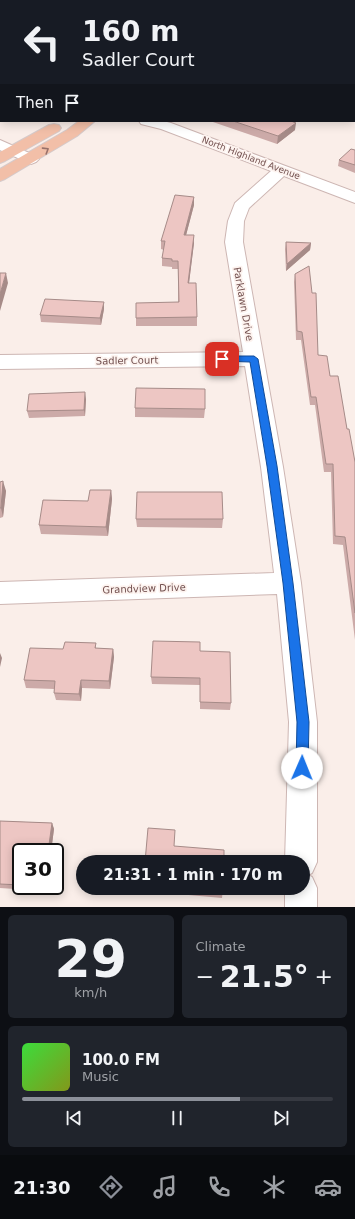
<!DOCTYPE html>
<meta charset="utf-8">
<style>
:root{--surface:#171b24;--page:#20242c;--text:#f1f3f6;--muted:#9ea1a6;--line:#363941;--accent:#8c9099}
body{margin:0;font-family:"DejaVu Sans",sans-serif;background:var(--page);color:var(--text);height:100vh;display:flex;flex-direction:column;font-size:15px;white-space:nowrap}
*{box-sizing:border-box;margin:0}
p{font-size:13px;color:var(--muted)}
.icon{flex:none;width:22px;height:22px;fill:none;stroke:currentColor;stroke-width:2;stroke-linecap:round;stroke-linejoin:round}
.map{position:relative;height:907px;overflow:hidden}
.panel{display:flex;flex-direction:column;gap:8px;padding:8px;background:#0d0f14;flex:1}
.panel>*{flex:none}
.top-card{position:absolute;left:0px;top:0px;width:355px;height:122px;box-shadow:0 2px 10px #0003;background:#171b24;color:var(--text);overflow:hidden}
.speed{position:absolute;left:12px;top:843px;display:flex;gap:8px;font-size:20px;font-weight:700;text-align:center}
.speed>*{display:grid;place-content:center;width:52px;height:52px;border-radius:50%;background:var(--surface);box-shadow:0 2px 10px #0003;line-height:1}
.speed .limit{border:2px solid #111;border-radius:6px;background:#fff;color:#111}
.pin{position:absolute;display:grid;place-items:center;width:34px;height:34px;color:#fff;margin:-17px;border-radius:8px;box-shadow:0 2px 6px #0006}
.me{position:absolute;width:44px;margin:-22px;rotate:1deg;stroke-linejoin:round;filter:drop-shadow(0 0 3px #0008)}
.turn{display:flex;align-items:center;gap:14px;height:84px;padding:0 16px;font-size:18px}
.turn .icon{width:52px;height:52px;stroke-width:2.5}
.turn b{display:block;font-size:28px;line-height:34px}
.then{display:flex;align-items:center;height:38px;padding:0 16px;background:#0003;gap:8px;font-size:15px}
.big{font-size:30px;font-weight:600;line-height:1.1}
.panel .widget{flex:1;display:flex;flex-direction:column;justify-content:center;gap:6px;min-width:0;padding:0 14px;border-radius:6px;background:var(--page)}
.panel .dial{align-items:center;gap:0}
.dial b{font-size:52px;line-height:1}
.song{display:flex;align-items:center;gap:12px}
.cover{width:48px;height:48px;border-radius:6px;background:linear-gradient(135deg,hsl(120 70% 55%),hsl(70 70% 35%))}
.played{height:4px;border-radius:2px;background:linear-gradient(90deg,var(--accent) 70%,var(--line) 70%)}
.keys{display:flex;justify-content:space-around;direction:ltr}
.heat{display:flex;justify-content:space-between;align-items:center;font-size:22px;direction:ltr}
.panel .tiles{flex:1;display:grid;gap:8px;grid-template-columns:1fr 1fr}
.widget:last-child{grid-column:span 2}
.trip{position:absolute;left:76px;top:855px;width:234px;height:40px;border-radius:20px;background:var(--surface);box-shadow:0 2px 10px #0003;font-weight:600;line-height:40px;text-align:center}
.menu{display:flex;height:64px;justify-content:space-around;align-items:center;background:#090b0e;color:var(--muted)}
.menu .icon{width:28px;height:28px}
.menu .on{color:var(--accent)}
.menu b{font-size:18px;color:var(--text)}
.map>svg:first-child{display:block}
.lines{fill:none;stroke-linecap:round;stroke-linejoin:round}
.minor-casing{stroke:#cdb6b3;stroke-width:2}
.major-casing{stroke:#d5caca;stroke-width:2}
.minor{fill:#fff;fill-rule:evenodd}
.major{fill:#f2bfa8;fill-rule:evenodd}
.wall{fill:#ccaaa8}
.shaded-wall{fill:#a68b88}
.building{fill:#edc6c3;stroke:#a68b88}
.oneway{stroke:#98716a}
.route{fill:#1a73e8;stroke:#114b97}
.labels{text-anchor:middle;stroke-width:3.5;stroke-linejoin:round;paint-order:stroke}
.far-street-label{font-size:9px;fill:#72504f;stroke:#fdf3ef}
.street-label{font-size:10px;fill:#72504f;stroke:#fdf3ef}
</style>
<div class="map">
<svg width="355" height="907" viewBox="0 0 355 907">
<rect width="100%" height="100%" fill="#faeee9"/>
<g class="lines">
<defs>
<path id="minor" d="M290,0h12v1h-12z
M354,76h1v8h-1z
M139,121h24l8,2 184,69v11l-71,-27 -35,32 -5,13 -1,21 40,225 18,116 16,139v140l-5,11 -4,2 4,2 5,11v19h-32v-19h18v-26h-18l4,-140 -12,-128 -277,10v-22l274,-9 -13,-106 -16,-101 -245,3v-14l243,-3 -18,-110 3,-21 7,-18 36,-32 -110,-42 -20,-5z
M0,140l36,16 3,3 -3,3 -5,2 -31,-14z"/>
<path id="major" d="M109,0h12v1h-12z
M126,0h12v1h-12z
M79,121h16l-18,15 -72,43 -5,2v-12l67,-39z
M54,124l5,1 2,3 -2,3 -54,30 -5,2v-11l49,-27z"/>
</defs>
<use href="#minor" class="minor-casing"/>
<use href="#major" class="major-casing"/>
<use href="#minor" class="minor"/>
<use href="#major" class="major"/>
</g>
<path class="wall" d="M354,24h1v32h-1z
M210,121h81l4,9 -18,14z
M355,150v23l-17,-7 1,-6z
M194,197v8l-8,30 8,8 -5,40 8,34v9h-61v-8l42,-16v-33h-6v-2l-10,-1v-8l2,-8 -3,-1v-8z
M286,242l25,1 -1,7 -24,21 -1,-22z
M295,274l23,81 12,21 17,53 8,33v178l-12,-95 -10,-1 -2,-72h-7l-9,-67h-5l-9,-65h-5l-2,-58z
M104,309l-3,16 -60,-3 -1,-7z
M86,399l-1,17 -56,2 -2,-7z
M135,408l70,1 -1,9 -69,-1z
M0,482l6,9 -3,26 -3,1z
M111,490l1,9 -4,37 -67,-2 -2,-9z
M136,519h87l-1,9 -85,-1z
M96,643v5l17,1 1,8 -4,32 -28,-1 -1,13 -25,-1 -2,-7v-4l-28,-1 -2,-8 39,-31z
M200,651l31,52 -1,7 -30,-1v-24l-48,-1 -1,-7z
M0,821l52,2 2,6 -3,23h-30v34h26l-1,5 -46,-3z
M143,888h80l-1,10 -78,-7z"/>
<path class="shaded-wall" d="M296,123l-1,7 -18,14 1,-8z
M194,197v8l-10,38v-8z
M194,235v8l-6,48v-8z
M311,243l-1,7 -24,21 1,-7z
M6,273l2,10 -8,28v-17z
M104,302v7l-3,16 -1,-7z
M85,392l1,7 -1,17 -1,-6z
M3,481l3,10 -3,26 -2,-9z
M111,490l1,9 -4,37 -2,-9z
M113,649l1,8 -4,32 -1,-8z
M0,653l2,5 -2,9z
M81,680l1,8 -1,13 -2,-7z
M52,823l2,6 -3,23h-3z
M44,886h3l-1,5z"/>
<path class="building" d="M162,0h23v1h-24z
M239,0h28v1h-28z
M338,0h15l1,1h-15z
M354,24h1v24h-1z
M233,121h58l5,2 -18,13z
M351,149l4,1v15l-16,-5z
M175,195l19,2 -10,38h10l-6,48h8l1,34 -61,1v-15l43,-1 -1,-41h-6v-2l-10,-1 3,-17h-4z
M286,242l25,1 -24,21z
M309,266l3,27h4l2,62 9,1 3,20h8l9,53h2l6,33v151l-10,-76 -10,-1 -2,-72h-7l-10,-67h-5l-9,-65 -5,-1 -2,-57z
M0,273h6l-6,21z
M45,299l59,3 -4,16 -60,-3z
M136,388l69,1v20l-70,-1z
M85,392l-1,18 -57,1 2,-17z
M3,481l-2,27h-1v-26z
M90,490h21l-5,37 -67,-2 4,-25 45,1z
M137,492h85l1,27h-87z
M153,641l47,1v9l30,1 1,51 -31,-1v-24l-49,-1z
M65,642l31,1 -1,5 18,1 -4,32 -28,-1 -2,14 -25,-1 1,-12 -31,-1 6,-32 33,1z
M0,821l52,2 -4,29h-27v33l-21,-1z
M148,828l27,2 -1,16 50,4v12h-79z
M157,888h66l-1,6z"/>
<defs><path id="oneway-chevron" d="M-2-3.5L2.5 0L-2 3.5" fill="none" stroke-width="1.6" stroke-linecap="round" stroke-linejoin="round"/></defs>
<use class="oneway" href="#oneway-chevron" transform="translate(46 150) rotate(-32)"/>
<path class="route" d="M222,356h32l4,3 19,107 16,117 16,139 -1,46 -1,5 -5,1 -4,-1 -2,-5 1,-46 -14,-139 -16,-117 -17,-104 -31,-1 -1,-2z"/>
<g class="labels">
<g class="far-street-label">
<text transform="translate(251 158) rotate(21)" y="3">North Highland Avenue</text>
</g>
<g class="street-label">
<text transform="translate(244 304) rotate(80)" y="4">Parklawn Drive</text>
<text transform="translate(127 360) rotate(-1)" y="4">Sadler Court</text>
<text transform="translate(144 588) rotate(-2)" y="4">Grandview Drive</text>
</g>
</g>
</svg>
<div class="speed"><div class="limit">30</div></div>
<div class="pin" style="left:222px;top:359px;background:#d93025"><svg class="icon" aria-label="arrive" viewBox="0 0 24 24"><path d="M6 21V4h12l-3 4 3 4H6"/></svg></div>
<svg class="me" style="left:302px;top:768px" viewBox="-20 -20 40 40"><circle r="19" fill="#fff"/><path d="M0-13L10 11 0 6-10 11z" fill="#1a73e8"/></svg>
<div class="trip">21:31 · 1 min · 170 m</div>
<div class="top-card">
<div class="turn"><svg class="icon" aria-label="left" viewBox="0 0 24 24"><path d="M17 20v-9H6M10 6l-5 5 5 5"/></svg><div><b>160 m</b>Sadler Court</div></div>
<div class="then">Then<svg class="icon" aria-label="arrive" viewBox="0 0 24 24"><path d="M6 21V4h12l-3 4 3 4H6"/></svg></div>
</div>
</div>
<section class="panel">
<div class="tiles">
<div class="widget dial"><b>29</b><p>km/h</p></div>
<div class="widget"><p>Climate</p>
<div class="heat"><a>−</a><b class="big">21.5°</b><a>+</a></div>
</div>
<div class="widget">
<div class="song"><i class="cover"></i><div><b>100.0 FM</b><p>Music</p></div></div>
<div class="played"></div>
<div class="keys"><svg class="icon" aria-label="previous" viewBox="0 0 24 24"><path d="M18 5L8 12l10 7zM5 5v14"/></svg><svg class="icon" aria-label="pause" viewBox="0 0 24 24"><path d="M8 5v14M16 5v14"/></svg><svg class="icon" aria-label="next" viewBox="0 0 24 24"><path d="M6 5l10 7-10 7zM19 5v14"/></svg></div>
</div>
</div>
</section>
<nav class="menu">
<b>21:30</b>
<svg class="icon on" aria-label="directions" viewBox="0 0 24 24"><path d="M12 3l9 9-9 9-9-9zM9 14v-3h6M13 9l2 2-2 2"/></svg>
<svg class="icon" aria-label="music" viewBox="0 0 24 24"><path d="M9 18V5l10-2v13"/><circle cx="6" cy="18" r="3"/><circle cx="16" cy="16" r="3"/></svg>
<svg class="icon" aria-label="phone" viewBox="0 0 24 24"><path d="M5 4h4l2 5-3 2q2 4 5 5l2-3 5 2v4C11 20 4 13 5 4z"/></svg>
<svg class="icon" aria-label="climate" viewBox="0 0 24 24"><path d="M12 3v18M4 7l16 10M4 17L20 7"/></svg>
<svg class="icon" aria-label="car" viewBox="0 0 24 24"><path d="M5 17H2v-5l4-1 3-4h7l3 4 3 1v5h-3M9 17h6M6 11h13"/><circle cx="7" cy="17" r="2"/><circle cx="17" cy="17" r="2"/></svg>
</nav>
